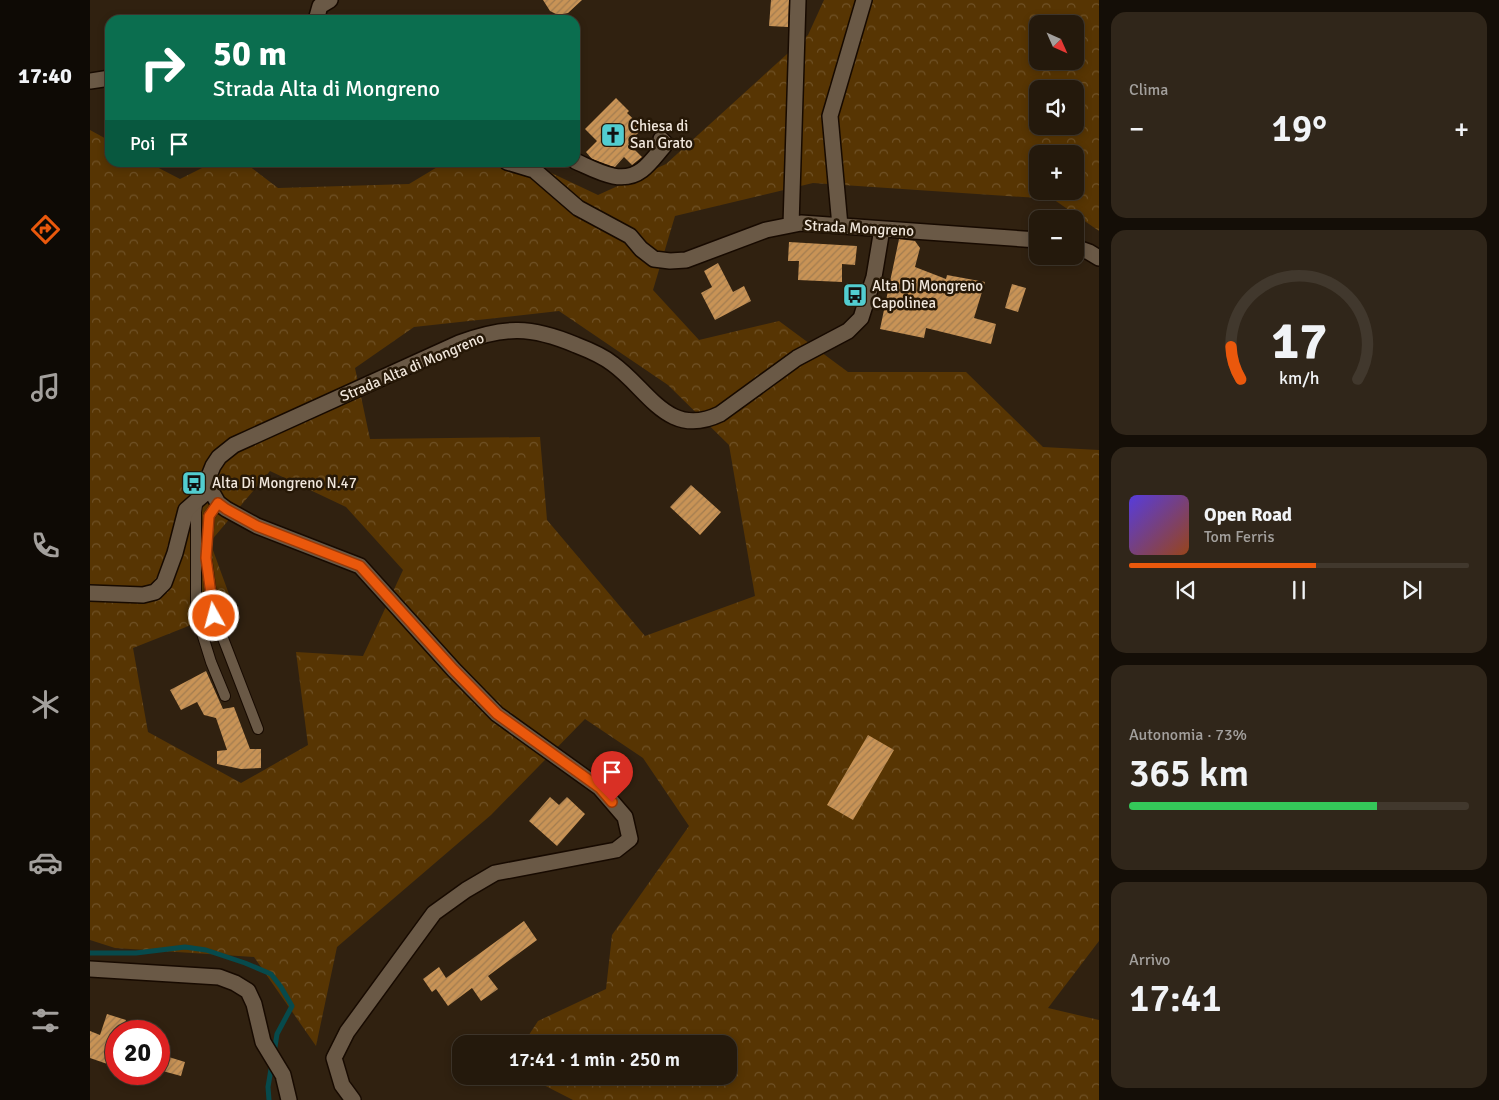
<!DOCTYPE html>
<html lang="it">
<meta charset="utf-8">
<style>
:root{--surface:#24190c;--page:#30261a;--text:#f1f3f6;--muted:#a3a09d;--line:#41382d;--accent:#ea580c}
body{margin:0;font-family:Signika,sans-serif;background:var(--page);color:var(--text);height:100vh;display:flex;flex-direction:column;font-size:19px;white-space:nowrap}
*{box-sizing:border-box;margin:0}
p{font-size:16px;color:var(--muted)}
.icon{flex:none;width:28px;height:28px;fill:none;stroke:currentColor;stroke-width:2;stroke-linecap:round;stroke-linejoin:round}
.map{position:relative;flex:1;overflow:hidden}
.drawer{display:flex;flex-direction:column;gap:12px;padding:12px;background:#140e07;width:400px}
.drawer>*{flex:none}
.guide{position:absolute;left:15px;top:15px;width:475px;height:152px;border-radius:15px;box-shadow:0 2px 8px #0003,0 0 0 1px var(--line);background:#0b6e4f;color:#fff;overflow:hidden}
.needle{width:32px;rotate:135deg}
.tools{position:absolute;left:939px;top:15px;display:grid;gap:10px}
.tools a{display:grid;place-items:center;width:55px;height:55px;border-radius:10px;background:var(--surface);box-shadow:0 2px 8px #0003,0 0 0 1px var(--line);font-size:25px}
.speed{position:absolute;left:15px;top:1020px;display:flex;gap:10px;font-size:25px;font-weight:700;text-align:center}
.speed>*{display:grid;place-content:center;width:65px;height:65px;border-radius:50%;background:var(--surface);box-shadow:0 2px 8px #0003,0 0 0 1px var(--line);line-height:1}
.speed .limit{border:8px solid #d22;background:#fff;color:#111}
.pin{position:absolute;display:grid;place-items:center;width:42px;height:42px;color:#fff;margin:-51px -21px;border-radius:50% 50% 50% 0;rotate:-45deg;box-shadow:0 0 5px #0007}
.pin .icon{rotate:45deg}
.me{position:absolute;width:55px;margin:-28px;rotate:353deg;stroke-linejoin:round;filter:drop-shadow(0 0 4px #0008)}
.turn{display:flex;align-items:center;gap:18px;height:105px;padding:0 25px;font-size:22px}
.turn .icon{width:65px;height:65px;stroke-width:2.5}
.turn b{display:block;font-size:35px;line-height:42px}
.then{display:flex;align-items:center;height:48px;padding:0 25px;background:#0003;gap:10px;font-size:19px}
.big{font-size:38px;font-weight:600;line-height:1.1}
.drawer .card{flex:1;display:flex;flex-direction:column;justify-content:center;gap:8px;min-width:0;padding:0 18px;border-radius:15px;background:var(--page)}
.drawer .dial{align-items:center;gap:0}
.dial svg{height:130px;overflow:visible;fill:none;stroke:var(--line);stroke-width:7;stroke-linecap:round;text-anchor:middle}
.dial text{fill:var(--text);stroke:none}
.song{display:flex;align-items:center;gap:15px}
.cover{width:60px;height:60px;border-radius:8px;background:linear-gradient(135deg,hsl(250 70% 55%),hsl(20 70% 35%))}
.played{height:5px;border-radius:2px;background:linear-gradient(90deg,var(--accent) 55%,var(--line) 55%)}
.keys{display:flex;justify-content:space-around;direction:ltr}
.heat{display:flex;justify-content:space-between;align-items:center;font-size:28px;direction:ltr}
.charge{height:8px;border-radius:4px;background:linear-gradient(90deg,#34c759 73%,var(--line) 0)}
.trip{position:absolute;left:362px;top:1035px;width:285px;height:50px;border-radius:15px;background:var(--surface);box-shadow:0 2px 8px #0003,0 0 0 1px var(--line);font-weight:600;line-height:50px;text-align:center}
main{display:flex;flex:1;min-height:0}
.menu{display:flex;flex-direction:column;width:90px;justify-content:space-around;align-items:center;background:#0e0a05;color:var(--muted)}
.menu .icon{width:35px;height:35px}
.menu .current{color:var(--accent)}
.menu b{font-size:22px;color:var(--text)}
.map>svg:first-child{display:block}
.forest{fill:url(#forest-crowns);fill-rule:evenodd}
.lines{fill:none;stroke-linecap:round;stroke-linejoin:round}
.stream{stroke:#074a4c;stroke-width:5}
.building{fill:url(#building-hatch)}
.service-casing{stroke:#170a00;stroke-width:12}
.minor-casing{stroke:#170a00;stroke-width:18}
.service{stroke:#6a5946;stroke-width:10}
.minor{stroke:#6a5946;stroke-width:15}
.route-casing{stroke:#983908;stroke-width:12}
.route{stroke:#ea580c;stroke-width:9}
.labels{text-anchor:middle;stroke-width:5;stroke-linejoin:round;paint-order:stroke}
.poi-label{font-size:15px;fill:#f1e7dc;stroke:#261807;text-anchor:start}
.street-label{font-size:15px;fill:#f1e7dc;stroke:#261807}
</style>
<main>
<nav class="menu">
<b>17:40</b>
<svg class="icon current" aria-label="directions" viewBox="0 0 24 24"><path d="M12 3l9 9-9 9-9-9zM9 14v-3h6M13 9l2 2-2 2"/></svg>
<svg class="icon" aria-label="music" viewBox="0 0 24 24"><path d="M9 18V5l10-2v13"/><circle cx="6" cy="18" r="3"/><circle cx="16" cy="16" r="3"/></svg>
<svg class="icon" aria-label="phone" viewBox="0 0 24 24"><path d="M5 4h4l2 5-3 2q2 4 5 5l2-3 5 2v4C11 20 4 13 5 4z"/></svg>
<svg class="icon" aria-label="climate" viewBox="0 0 24 24"><path d="M12 3v18M4 7l16 10M4 17L20 7"/></svg>
<svg class="icon" aria-label="car" viewBox="0 0 24 24"><path d="M5 17H2v-5l4-1 3-4h7l3 4 3 1v5h-3M9 17h6M6 11h13"/><circle cx="7" cy="17" r="2"/><circle cx="17" cy="17" r="2"/></svg>
<svg class="icon" aria-label="filters" viewBox="0 0 24 24"><path d="M4 7h16M4 17h16"/><circle cx="9" cy="7" r="2"/><circle cx="15" cy="17" r="2"/></svg>
</nav>
<div class="map">
<svg width="1009" height="1100" viewBox="0 0 1009 1100">
<defs>
<pattern id="forest-crowns" width="20" height="18" patternUnits="userSpaceOnUse" patternTransform="scale(1.25)"><rect width="20" height="18" fill="#573503"/><path d="M2 6a3 3 0 1 1 6 0M12 15a3 3 0 1 1 6 0" fill="none" stroke="#705227"/></pattern>
<pattern id="building-hatch" width="6" height="6" patternUnits="userSpaceOnUse" patternTransform="scale(1.25)"><rect width="6" height="6" fill="#c89356"/><path d="M-1 1l2-2M0 6l6-6M5 7l2-2" fill="none" stroke="#a27c50"/></pattern>
</defs>
<rect width="100%" height="100%" fill="#302110"/>
<path class="forest" d="M734,0h275v231l-46,-32 -240,-16 -138,33 -22,74 46,50 80,-19 69,51h118l77,75 56,3v491l-51,67 51,12v80h-526l-47,-24h203v-32h-206l15,-23 68,-32 6,-54 77,-109 -46,-68 -58,-39 -94,96 -154,132 -21,99 -62,-89 -139,-9 -25,-8v-810l20,11v21l39,1 31,16 32,-16 32,-1 34,26 131,-4 35,-21 84,-1 70,33 68,-31 142,-129zM948,24h37v37h-37zM948,89h37v37h-37zM948,154h37v37h-37zM469,311l109,74 61,60 26,151 -110,40 -98,-116 -7,-83 -170,2 -15,-71 59,-41zM180,471l76,36 57,63 -40,86 -67,-4 12,93 -67,38 -93,-51 -15,-84 101,-40 -24,-66z"/>
<g class="lines">
<path class="stream" d="M0,953h46l49,-6 21,3 39,13 26,11 10,13 11,19 -15,28 -3,19
M179,1100l-1,-13 4,-24"/>
</g>
<path class="building" d="M453,0h39l-14,13 -10,2 -8,-4z
M681,0h18l-1,27 -19,-1z
M526,98l13,13 -2,2 16,15 -15,15 14,14 -10,8 -8,-8 -9,10 -4,-1 -19,-7 -6,-7 11,-11 -12,-12z
M809,239l16,2 5,7 -5,19 31,12 1,-4 38,7 -11,36 22,6 -5,20 -65,-16 -2,10 -44,-9z
M699,242l68,4 -2,19 -13,-1v18l-44,-2 1,-19h-11z
M628,263l15,29 11,-6 7,15 -36,19 -14,-27 11,-6 -8,-16z
M922,284l14,4 -8,24 -13,-4z
M601,485l30,27 -21,23 -30,-28z
M116,671l17,38 11,-2 16,42h11v19l-20,1 -24,-5v-13l10,-1 -11,-32 -12,-3 -7,-13 -16,8 -11,-20z
M778,735l26,15 -41,70 -26,-15z
M460,797l9,8 8,-8 18,17 -28,32 -28,-25z
M434,921l13,19 -49,36 10,13 -17,12 -9,-13 -24,18 -12,-17 -4,3 -9,-13 16,-12 7,11z
M17,1014l19,6 -4,11h-6v36l-26,-9v-27l10,4z
M69,1054l26,8 -4,14 -22,-6z"/>
<g class="lines">
<defs>
<path id="service" d="M108,498l-2,14v102l15,48 14,34
M128,503l-9,13 -3,41 8,58 44,114"/>
<path id="minor" d="M226,20l4,-14 10,-6
M0,81l20,-3
M485,161c21,9 46,25 67,9 8,-6 15,-16 22,-24l1,-3 -4,-4
M417,162l27,8 44,38 52,28 11,13 13,10 16,2 16,-1 80,-30 35,-7 237,17
M701,225l7,-225
M750,226l-10,-110 34,-116
M985,247l14,5 10,6
M0,593l53,2 12,-3 9,-9 11,-30 11,-43 24,-21
M0,969l129,8 16,6 13,8 6,13 9,38 20,33 6,25
M263,1100l-11,-15 -8,-27 13,-26 87,-119 32,-23 29,-17 121,-23 14,-11 -5,-22 -25,-29 -103,-74 -43,-44 -94,-104 -103,-40 -31,-17 -8,-6 -8,-14 -1,-13 4,-10 6,-9 15,-12 225,-102c46,-17 72,-17 117,2 13,5 27,11 37,19 36,26 55,75 107,50l77,-56 51,-27 13,-13 13,-41 8,-48"/>
</defs>
<use href="#service" class="service-casing"/>
<use href="#minor" class="minor-casing"/>
<use href="#service" class="service"/>
<use href="#minor" class="minor"/>
</g>
<g class="lines">
<defs>
<path id="route" d="M124,616l-8,-58 3,-42 9,-13 8,6 31,17 103,40 94,104 43,44 103,74 12,14"/>
</defs>
<use href="#route" class="route-casing"/>
<use href="#route" class="route"/>
</g>
<defs>
<symbol id="church-square" viewBox="-11 -11 22 22"><rect x="-9" y="-9" width="18" height="18" rx="4" fill="#52cdd0" stroke="#261807"/><path d="M-1.2-6h2.4v3.5h3.3v2.4h-3.3V6h-2.4V-.1h-3.3v-2.4h3.3Z" fill="#111"/></symbol>
<symbol id="bus-square" viewBox="-11 -11 22 22"><rect x="-9" y="-9" width="18" height="18" rx="4" fill="#52cdd0" stroke="#261807"/><path d="M-5-6H5V4H4V6H2V4H-2V6H-4V4H-5ZM-3.5-4V0h7V-4ZM-3.5 1.2v1.5H-2V1.2ZM2 1.2v1.5H3.5V1.2Z" fill="#111"/></symbol>
</defs>
<g fill-rule="evenodd">
<use href="#church-square" x="509" y="121" width="28" height="28"/>
<use href="#bus-square" x="751" y="281" width="28" height="28"/>
<use href="#bus-square" x="90" y="469" width="28" height="28"/>
</g>
<g class="labels">
<g class="poi-label">
<text x="540" y="131">Chiesa di<tspan x="540" dy="17">San Grato</tspan></text>
<text x="782" y="291">Alta Di Mongreno<tspan x="782" dy="17">Capolinea</tspan></text>
<text x="122" y="488">Alta Di Mongreno N.47</text>
</g>
<g class="street-label">
<text transform="translate(769 228) rotate(3)" y="5">Strada Mongreno</text>
<text transform="translate(322 367) rotate(-23)" y="5">Strada Alta di Mongreno</text>
</g>
</g>
</svg>
<div class="tools">
<a><svg class="needle" viewBox="-14 -14 28 28"><path d="M0-13l5 13h-10z" fill="#e53935"/><path d="M0 13l5-13h-10z" fill="#a3a09d"/></svg></a>
<a><svg class="icon" aria-label="sound" viewBox="0 0 24 24"><path d="M4 9h4l5-4v14l-5-4H4zM17 9q2 3 0 6"/></svg></a>
<a>+</a>
<a>−</a>
</div>
<div class="speed"><div class="limit">20</div></div>
<div class="pin" style="left:522px;top:802px;background:#d93025"><svg class="icon" aria-label="arrive" viewBox="0 0 24 24"><path d="M6 21V4h12l-3 4 3 4H6"/></svg></div>
<svg class="me" style="left:124px;top:616px" viewBox="-20 -20 40 40"><circle r="17" fill="#ea580c" stroke="#fff" stroke-width="3"/><path d="M0-11L8 9 0 5-8 9z" fill="#fff"/></svg>
<div class="trip">17:41 · 1 min · 250 m</div>
<div class="guide">
<div class="turn"><svg class="icon" aria-label="right" viewBox="0 0 24 24"><path d="M7 20v-9h11M14 6l5 5-5 5"/></svg><div><b>50 m</b>Strada Alta di Mongreno</div></div>
<div class="then">Poi<svg class="icon" aria-label="arrive" viewBox="0 0 24 24"><path d="M6 21V4h12l-3 4 3 4H6"/></svg></div>
</div>
</div>
<section class="drawer">
<div class="card"><p>Clima</p>
<div class="heat"><a>−</a><b class="big">19°</b><a>+</a></div>
</div>
<div class="card dial"><svg viewBox="0 0 100 80">
<path d="M14 69A42 42 0 1 1 86 69"/>
<path d="M14 69A42 42 0 0 1 8 49" stroke="#ea580c"/>
<text x="50" y="56" font-size="32" font-weight="700">17</text>
<text x="50" y="72" font-size="11">km/h</text>
</svg></div>
<div class="card">
<div class="song"><i class="cover"></i><div><b>Open Road</b><p>Tom Ferris</p></div></div>
<div class="played"></div>
<div class="keys"><svg class="icon" aria-label="previous" viewBox="0 0 24 24"><path d="M18 5L8 12l10 7zM5 5v14"/></svg><svg class="icon" aria-label="pause" viewBox="0 0 24 24"><path d="M8 5v14M16 5v14"/></svg><svg class="icon" aria-label="next" viewBox="0 0 24 24"><path d="M6 5l10 7-10 7zM19 5v14"/></svg></div>
</div>
<div class="card"><p>Autonomia · 73%</p><b class="big">365 km</b><div class="charge"></div></div>
<div class="card"><p>Arrivo</p><b class="big">17:41</b></div>
</section>
</main>
